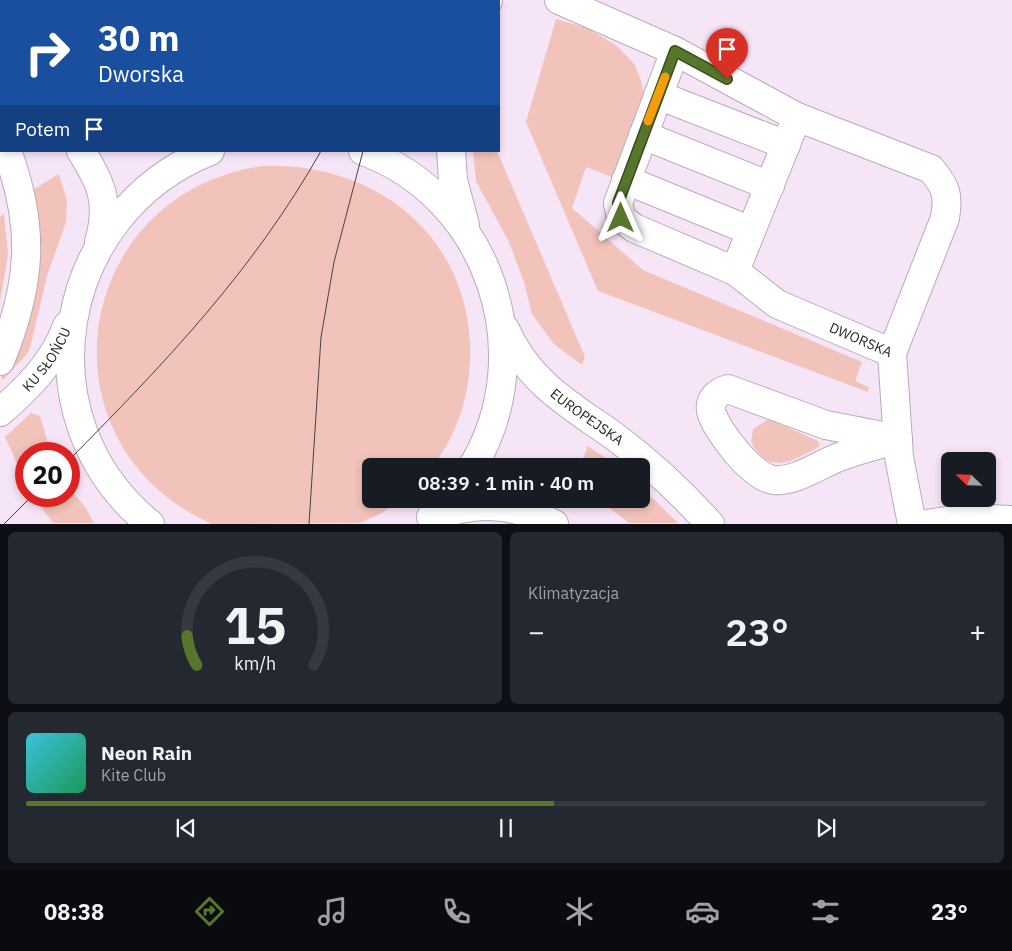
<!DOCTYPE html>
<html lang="pl">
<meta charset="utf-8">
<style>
:root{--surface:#171b24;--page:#242831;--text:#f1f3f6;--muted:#9ea1a6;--line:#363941;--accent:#57752b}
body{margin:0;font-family:"IBM Plex Sans",sans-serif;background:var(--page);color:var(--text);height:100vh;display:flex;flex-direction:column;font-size:19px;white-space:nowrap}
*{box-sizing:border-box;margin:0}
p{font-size:16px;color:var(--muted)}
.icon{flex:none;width:28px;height:28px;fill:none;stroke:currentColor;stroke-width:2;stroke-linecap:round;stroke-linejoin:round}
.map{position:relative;height:524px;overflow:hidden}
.drawer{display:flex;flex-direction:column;gap:8px;padding:8px;background:#0d0f14;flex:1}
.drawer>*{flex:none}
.hud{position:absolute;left:0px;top:0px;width:500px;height:152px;box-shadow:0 2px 8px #0003;background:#1a4fa0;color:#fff;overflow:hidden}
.needle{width:32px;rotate:293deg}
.fabs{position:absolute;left:941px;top:452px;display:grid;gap:10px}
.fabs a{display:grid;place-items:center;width:55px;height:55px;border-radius:8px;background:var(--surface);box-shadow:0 2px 8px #0003;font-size:25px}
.speed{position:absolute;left:15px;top:442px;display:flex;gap:10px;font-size:25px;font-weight:700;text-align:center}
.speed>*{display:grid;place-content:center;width:65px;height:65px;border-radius:50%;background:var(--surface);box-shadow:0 2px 8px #0003;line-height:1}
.speed .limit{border:8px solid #d22;background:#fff;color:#111}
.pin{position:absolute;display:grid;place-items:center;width:42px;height:42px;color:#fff;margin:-51px -21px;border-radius:50% 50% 50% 0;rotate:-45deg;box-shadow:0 0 5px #0007}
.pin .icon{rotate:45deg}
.me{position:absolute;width:55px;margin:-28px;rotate:0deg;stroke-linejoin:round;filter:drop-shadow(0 0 4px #0008)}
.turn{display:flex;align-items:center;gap:18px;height:105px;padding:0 15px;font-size:22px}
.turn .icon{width:65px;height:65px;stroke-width:2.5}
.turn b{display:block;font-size:35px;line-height:42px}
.then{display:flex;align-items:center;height:48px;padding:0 15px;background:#0003;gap:10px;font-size:19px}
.big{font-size:38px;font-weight:600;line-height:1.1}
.drawer .widget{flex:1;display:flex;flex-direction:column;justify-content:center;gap:8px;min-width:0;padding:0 18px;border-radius:8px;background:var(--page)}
.drawer .dial{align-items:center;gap:0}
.dial svg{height:130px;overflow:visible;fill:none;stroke:var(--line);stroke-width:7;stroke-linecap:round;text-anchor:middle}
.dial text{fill:var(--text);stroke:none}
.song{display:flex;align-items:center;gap:15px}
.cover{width:60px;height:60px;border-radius:8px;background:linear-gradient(135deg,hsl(190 70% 55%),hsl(150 70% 35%))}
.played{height:5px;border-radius:2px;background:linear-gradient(90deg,var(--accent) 55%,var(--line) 55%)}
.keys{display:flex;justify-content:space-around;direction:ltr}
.heat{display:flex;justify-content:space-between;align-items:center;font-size:28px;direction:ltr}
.drawer .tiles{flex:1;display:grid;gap:8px;grid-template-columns:1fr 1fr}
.widget:last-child{grid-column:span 2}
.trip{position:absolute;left:362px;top:458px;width:288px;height:50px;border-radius:8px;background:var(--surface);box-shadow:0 2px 8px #0003;font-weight:600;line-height:50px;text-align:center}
.menu{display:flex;height:80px;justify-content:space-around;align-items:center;background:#090b0e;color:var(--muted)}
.menu .icon{width:35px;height:35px}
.menu .on{color:var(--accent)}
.menu b{font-size:22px;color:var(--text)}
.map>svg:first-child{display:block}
.green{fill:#f1c3ba}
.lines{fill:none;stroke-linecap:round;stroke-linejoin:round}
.minor-casing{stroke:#baaaba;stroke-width:30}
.major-casing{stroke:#baaaba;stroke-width:30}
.minor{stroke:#fff;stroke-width:28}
.major{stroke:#fff;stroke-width:28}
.tram{stroke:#494249;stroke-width:1}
.route-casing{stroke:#394c1c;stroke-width:12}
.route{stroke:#57752b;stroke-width:9}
.slow{stroke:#f59e0b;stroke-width:9}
.labels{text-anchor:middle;stroke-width:4;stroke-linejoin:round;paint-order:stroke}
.street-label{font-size:14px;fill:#2b252b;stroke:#fff}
</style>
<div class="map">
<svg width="1012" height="524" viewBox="0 0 1012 524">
<rect width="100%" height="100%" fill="#f6e5f6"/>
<path class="green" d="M556,19l31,9 30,18 18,19 6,16 3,15 -27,83 -31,-12 -14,41 71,62 219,92 -7,19 14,6 -1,5 -270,-101 -72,-169z
M473,151h24l88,206 -3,8 -28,-21 -22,-30 -8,-32 -15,-40 -33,-61z
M263,166c109,-4 203,66 207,179 2,43 -11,87 -37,121h-62v33h30l-19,14 -22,10 -148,1c-178,-79 -141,-331 51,-358z
M59,174l8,26 -1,22 -19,54 -16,68 -3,9 -25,27 -2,-3 16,-35 14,-151z
M4,214l4,41 -8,46v-84z
M31,413l9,3 11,38h-25v30l-21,-47z
M769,419l49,22 2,4c-5,5 -11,7 -17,10 -22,12 -39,12 -52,-13l2,-13z
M588,446l29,20h-37z
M641,487l37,36h-49l-31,-24h43z
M69,488l17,20 8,15h-41l-20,-27h36z"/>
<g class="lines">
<defs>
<g id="minor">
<path id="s1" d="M559,0l116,51 122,66 -62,154 42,33 115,49 7,104 13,67"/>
<path d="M675,51l-57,152 3,15 13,10 101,43"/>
<path d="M658,95l128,50"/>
<path d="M797,117l134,52c15,18 18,25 14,49l-53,135"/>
<path d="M643,135l127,51"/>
<path d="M626,180l125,51"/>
<path d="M728,389l98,36 72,14c-19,6 -38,10 -56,17 -21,7 -45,26 -68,24 -21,-2 -58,-49 -63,-69 -2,-12 7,-19 17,-22z"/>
<path d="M927,524l38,-6 47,2"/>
</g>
<g id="major">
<path d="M12,0l1,1"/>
<path d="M329,1v-1"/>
<path d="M488,1v-1"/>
<path d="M0,72l1,1"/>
<path d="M81,151c21,33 29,52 18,91"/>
<path d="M363,151c126,46 178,201 110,315"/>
<path d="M451,151l2,29 12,45"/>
<path id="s2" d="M505,329c23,53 65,76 109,107 35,26 67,56 96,88"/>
<path d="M0,361c31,-76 36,-132 7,-210"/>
<path id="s3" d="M0,412c28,-24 54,-50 67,-86"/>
<path d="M431,517c47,-16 79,-15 123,7"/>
<path d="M150,524c-131,-106 -94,-312 60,-373"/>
</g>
</defs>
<use href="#minor" class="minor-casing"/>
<use href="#major" class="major-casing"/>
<use href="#minor" class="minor"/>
<use href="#major" class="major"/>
<path class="tram" d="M390,1v-1
M417,1v-1
M69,460c95,-96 185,-190 252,-309
M4,524l28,-28
M309,524l12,-187 13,-75 29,-111"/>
</g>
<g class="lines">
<defs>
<path id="route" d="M621,218l-3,-15 57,-152 52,28"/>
</defs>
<use href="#route" class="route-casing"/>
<use href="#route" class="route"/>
<path class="slow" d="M648,121l17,-44"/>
</g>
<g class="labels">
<g class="street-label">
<text dy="5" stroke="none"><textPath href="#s1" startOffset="576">DWORSKA</textPath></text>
<text dy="5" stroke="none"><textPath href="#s3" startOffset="71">KU SŁOŃCU</textPath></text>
<text dy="5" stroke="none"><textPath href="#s2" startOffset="122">EUROPEJSKA</textPath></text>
</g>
</g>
</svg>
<div class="fabs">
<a><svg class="needle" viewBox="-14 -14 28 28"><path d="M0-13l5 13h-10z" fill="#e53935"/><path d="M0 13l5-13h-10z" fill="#9ea1a6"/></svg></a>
</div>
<div class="speed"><div class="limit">20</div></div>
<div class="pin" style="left:727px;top:79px;background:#d93025"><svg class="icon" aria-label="arrive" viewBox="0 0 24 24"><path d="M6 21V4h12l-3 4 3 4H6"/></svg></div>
<svg class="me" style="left:621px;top:218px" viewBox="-20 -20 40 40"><path d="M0-17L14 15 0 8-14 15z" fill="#57752b" stroke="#fff" stroke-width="4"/></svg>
<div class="trip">08:39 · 1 min · 40 m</div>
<div class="hud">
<div class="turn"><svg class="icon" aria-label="right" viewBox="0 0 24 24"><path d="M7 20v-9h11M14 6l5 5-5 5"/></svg><div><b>30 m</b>Dworska</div></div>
<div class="then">Potem<svg class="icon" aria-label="arrive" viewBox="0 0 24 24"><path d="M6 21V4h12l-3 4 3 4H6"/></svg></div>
</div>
</div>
<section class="drawer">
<div class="tiles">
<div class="widget dial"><svg viewBox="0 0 100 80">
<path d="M14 69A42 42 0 1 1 86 69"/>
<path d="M14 69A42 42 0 0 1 8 51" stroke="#57752b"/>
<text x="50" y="56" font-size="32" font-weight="700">15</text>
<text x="50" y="72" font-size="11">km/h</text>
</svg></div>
<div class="widget"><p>Klimatyzacja</p>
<div class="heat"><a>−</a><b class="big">23°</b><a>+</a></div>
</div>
<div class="widget">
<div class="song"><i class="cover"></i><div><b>Neon Rain</b><p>Kite Club</p></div></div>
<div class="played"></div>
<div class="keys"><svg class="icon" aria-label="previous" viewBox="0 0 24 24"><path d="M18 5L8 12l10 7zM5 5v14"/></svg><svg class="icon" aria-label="pause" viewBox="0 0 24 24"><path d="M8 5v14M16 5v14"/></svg><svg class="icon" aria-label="next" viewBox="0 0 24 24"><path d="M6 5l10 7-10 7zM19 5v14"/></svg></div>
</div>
</div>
</section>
<nav class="menu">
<b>08:38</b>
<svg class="icon on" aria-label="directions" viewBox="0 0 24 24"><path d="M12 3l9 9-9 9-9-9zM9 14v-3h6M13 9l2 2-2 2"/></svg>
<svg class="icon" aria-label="music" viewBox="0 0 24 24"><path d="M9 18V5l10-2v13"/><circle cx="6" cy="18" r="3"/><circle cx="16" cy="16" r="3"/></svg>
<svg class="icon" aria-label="phone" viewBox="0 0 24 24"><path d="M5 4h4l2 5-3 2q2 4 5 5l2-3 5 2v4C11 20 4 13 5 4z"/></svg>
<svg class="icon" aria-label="climate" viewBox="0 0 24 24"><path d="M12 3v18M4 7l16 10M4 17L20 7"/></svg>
<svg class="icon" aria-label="car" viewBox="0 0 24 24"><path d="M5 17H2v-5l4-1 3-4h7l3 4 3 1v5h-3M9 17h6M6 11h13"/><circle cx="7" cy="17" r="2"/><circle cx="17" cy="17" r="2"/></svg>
<svg class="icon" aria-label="filters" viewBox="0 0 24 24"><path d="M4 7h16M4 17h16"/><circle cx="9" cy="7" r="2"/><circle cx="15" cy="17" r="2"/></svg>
<b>23°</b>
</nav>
